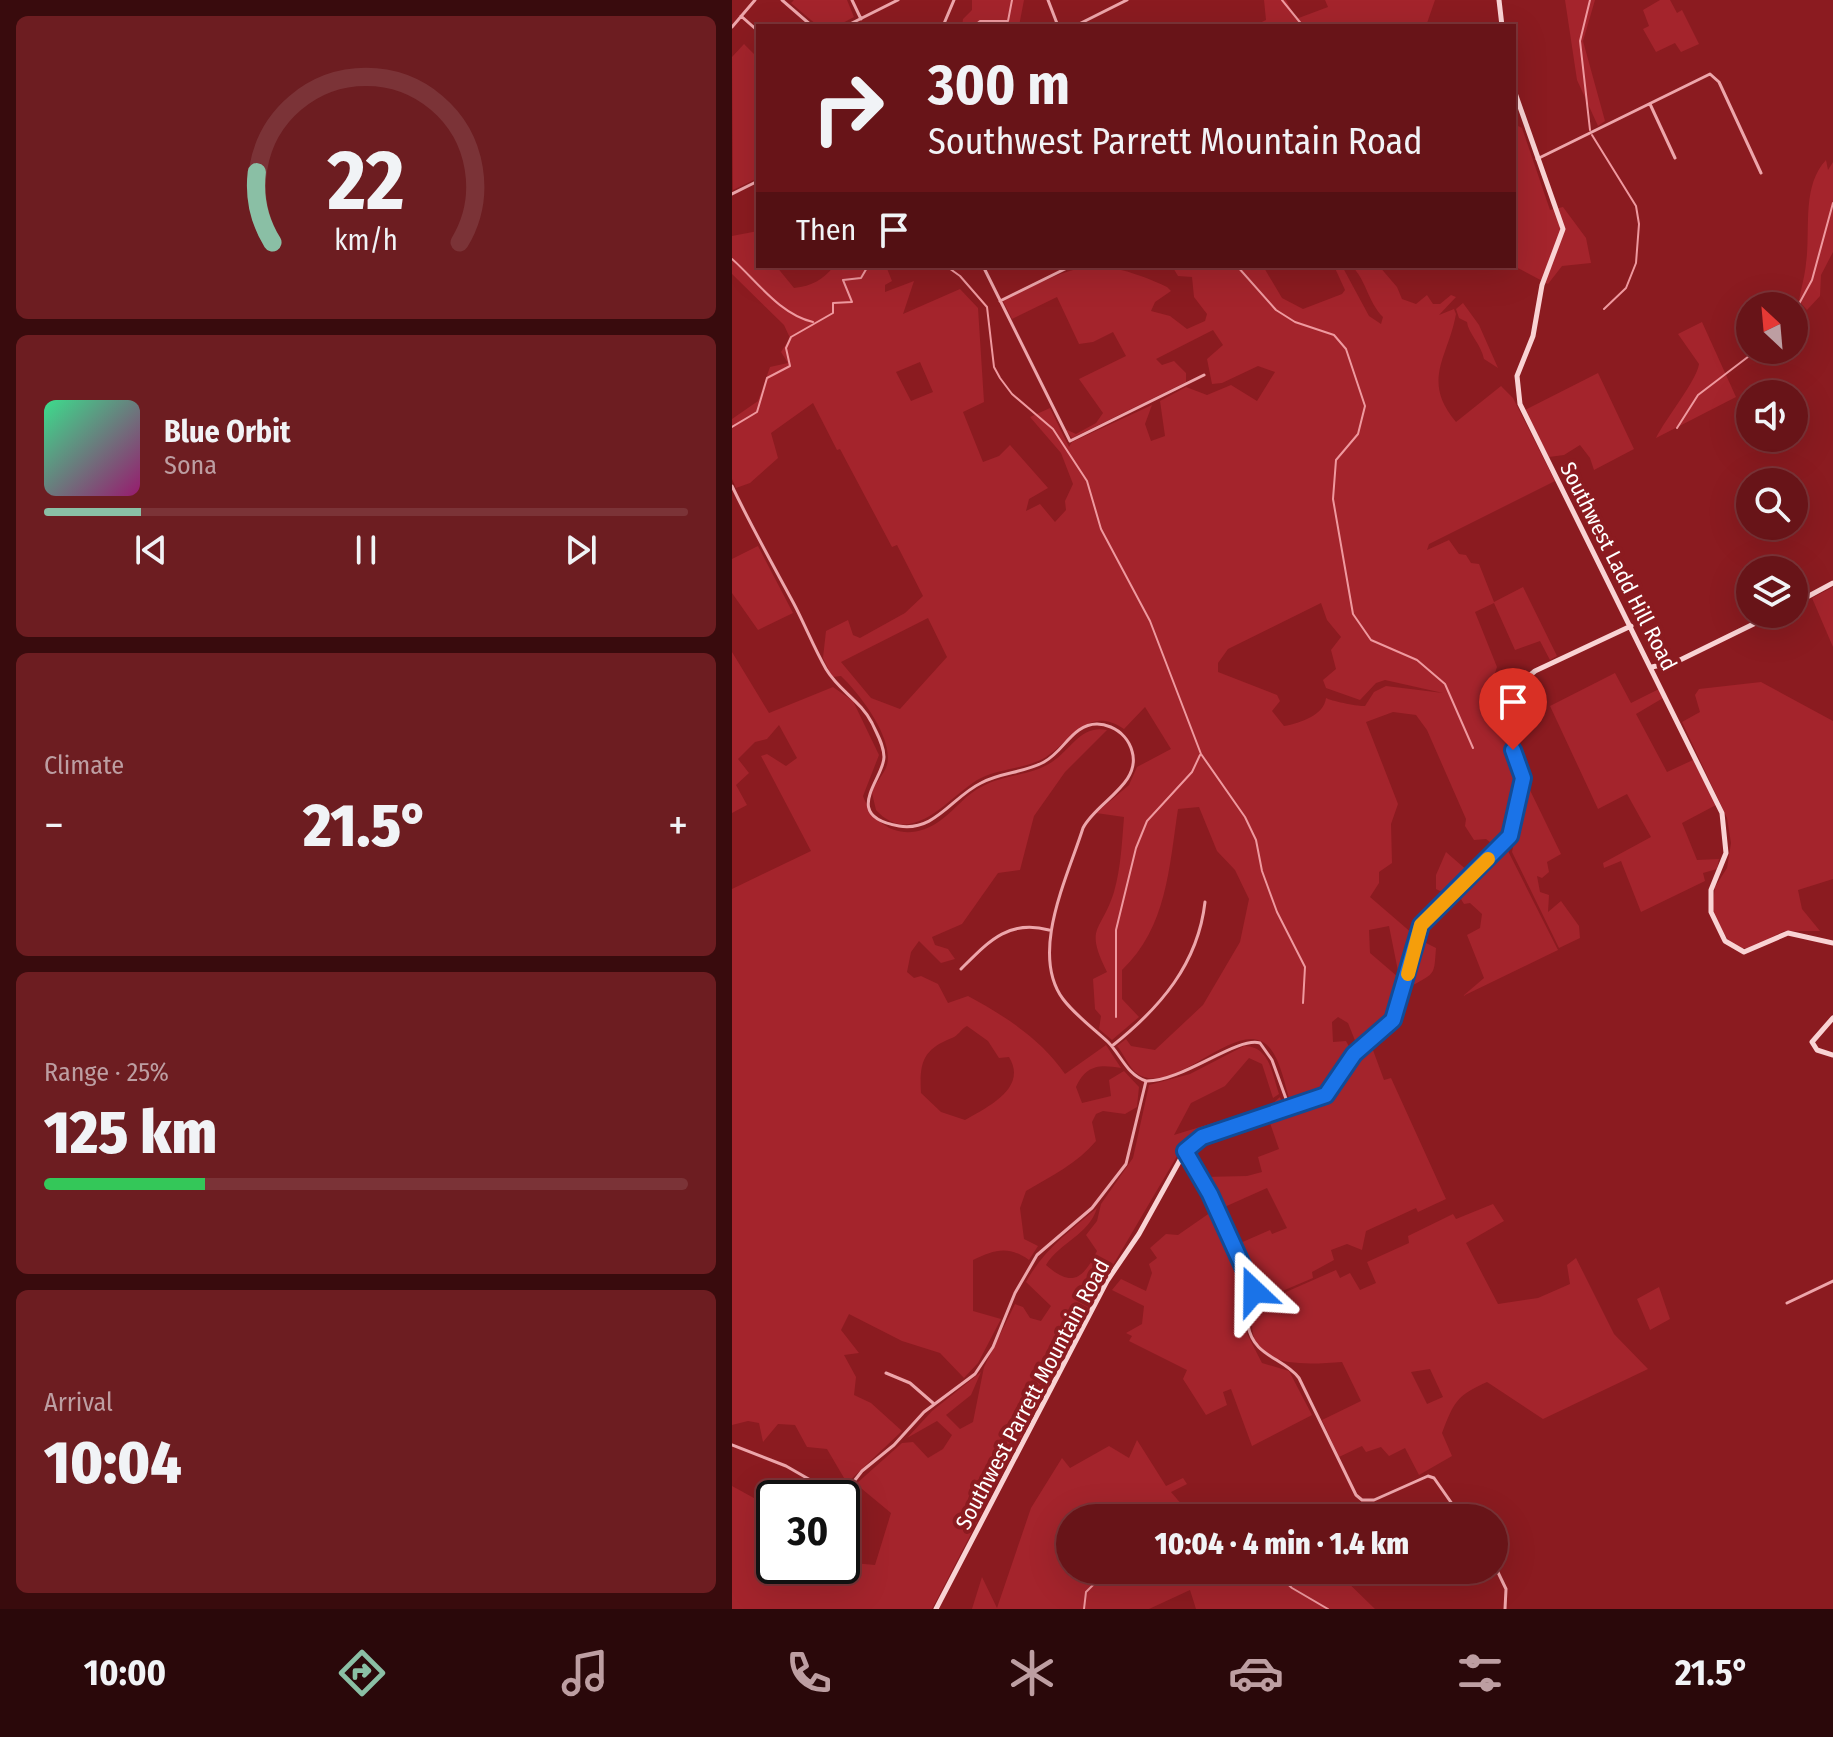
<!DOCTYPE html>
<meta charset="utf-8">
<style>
:root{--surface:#681418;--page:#6d1d21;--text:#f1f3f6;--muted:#bd9ea2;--line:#7b3337;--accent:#8abfa5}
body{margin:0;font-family:"Fira Sans Condensed",sans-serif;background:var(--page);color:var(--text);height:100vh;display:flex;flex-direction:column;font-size:30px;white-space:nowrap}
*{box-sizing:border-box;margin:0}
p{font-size:26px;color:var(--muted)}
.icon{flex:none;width:44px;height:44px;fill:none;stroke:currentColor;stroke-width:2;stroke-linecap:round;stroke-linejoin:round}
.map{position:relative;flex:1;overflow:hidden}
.panel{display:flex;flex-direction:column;gap:16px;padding:16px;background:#390b0d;width:732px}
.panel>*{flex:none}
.banner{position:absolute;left:24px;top:24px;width:760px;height:244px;border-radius:0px;box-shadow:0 8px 32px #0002,0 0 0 2px var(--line);background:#681418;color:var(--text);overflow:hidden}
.needle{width:52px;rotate:334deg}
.tools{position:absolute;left:1004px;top:292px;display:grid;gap:16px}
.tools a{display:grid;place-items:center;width:72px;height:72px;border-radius:50%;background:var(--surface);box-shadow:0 8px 32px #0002,0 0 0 2px var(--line);font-size:40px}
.speed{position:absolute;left:24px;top:1480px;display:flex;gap:16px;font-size:40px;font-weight:700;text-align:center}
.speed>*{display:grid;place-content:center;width:104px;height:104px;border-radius:50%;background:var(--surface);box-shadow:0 8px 32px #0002,0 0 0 2px var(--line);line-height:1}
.speed .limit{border:4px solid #111;border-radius:12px;background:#fff;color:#111}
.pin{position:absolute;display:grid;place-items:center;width:68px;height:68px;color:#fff;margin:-82px -34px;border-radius:50% 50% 50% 0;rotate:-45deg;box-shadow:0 0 8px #0007}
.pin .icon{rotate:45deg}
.me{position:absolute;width:88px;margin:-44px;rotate:337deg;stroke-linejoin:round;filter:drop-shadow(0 0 6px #0008)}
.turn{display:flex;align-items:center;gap:28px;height:168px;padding:0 40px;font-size:36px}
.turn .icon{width:104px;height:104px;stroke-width:2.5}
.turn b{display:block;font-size:56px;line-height:68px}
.then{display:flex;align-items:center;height:76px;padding:0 40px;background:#0003;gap:16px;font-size:30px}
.big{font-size:60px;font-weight:800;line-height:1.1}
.panel .tile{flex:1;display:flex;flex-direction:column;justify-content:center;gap:12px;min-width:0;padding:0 28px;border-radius:12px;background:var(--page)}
.panel .dial{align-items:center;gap:0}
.dial svg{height:208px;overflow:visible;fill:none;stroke:var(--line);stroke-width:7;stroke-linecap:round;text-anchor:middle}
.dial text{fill:var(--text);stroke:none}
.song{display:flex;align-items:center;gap:24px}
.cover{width:96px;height:96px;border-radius:12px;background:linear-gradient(135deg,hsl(150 70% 55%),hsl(320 70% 35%))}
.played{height:8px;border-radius:4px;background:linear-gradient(90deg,var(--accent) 15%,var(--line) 15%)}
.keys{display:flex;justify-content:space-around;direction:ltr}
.heat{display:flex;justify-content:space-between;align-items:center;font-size:44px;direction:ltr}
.charge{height:12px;border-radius:6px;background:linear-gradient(90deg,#34c759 25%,var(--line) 0)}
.trip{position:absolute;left:324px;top:1504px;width:452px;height:80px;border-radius:40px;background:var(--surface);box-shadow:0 8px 32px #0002,0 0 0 2px var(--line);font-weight:800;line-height:80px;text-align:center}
.menu{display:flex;height:128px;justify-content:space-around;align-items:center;background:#2a080a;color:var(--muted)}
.menu .icon{width:56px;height:56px}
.menu .active{color:var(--accent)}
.menu b{font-size:36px;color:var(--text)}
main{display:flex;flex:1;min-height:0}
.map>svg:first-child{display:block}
.green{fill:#a4242c;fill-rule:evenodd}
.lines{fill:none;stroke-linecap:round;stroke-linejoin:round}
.stream{stroke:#ef999f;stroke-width:2}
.street{stroke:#eda6ab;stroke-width:3}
.secondary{stroke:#f9d3d4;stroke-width:5}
.route-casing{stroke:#114b97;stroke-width:20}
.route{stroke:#1a73e8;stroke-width:14}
.slow{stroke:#f59e0b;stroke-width:14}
.labels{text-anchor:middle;stroke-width:8;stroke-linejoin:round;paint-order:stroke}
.street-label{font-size:22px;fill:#fff;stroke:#8b1b20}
</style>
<main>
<section class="panel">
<div class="tile dial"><svg viewBox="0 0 100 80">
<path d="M14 69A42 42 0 1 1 86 69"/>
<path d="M14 69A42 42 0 0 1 8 42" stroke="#8abfa5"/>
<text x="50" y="56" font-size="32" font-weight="700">22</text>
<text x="50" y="72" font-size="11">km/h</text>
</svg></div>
<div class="tile">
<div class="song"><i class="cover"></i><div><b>Blue Orbit</b><p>Sona</p></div></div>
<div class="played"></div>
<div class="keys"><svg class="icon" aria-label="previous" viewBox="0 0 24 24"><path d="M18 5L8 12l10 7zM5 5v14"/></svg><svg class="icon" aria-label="pause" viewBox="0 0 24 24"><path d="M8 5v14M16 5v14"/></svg><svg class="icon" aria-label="next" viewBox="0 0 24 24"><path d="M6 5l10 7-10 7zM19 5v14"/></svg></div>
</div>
<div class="tile"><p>Climate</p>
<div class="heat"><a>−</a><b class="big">21.5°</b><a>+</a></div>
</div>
<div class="tile"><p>Range · 25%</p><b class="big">125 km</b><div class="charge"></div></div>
<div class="tile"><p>Arrival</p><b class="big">10:04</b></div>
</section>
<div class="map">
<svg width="1101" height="1609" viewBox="0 0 1101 1609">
<rect width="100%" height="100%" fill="#8b1b20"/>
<path class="green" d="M62,0h53l7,17 -17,9h-19l-27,-23z
M240,0h52l-5,26h-57l1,-7 9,-9z
M532,0h22l10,19 32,-12 -3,-7h110l-9,26h-173l13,-6z
M833,0h30l-12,41 22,80 -7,5 -21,-46z
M928,0h10l7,13 5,-3 17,34 -18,8 -6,-9 -19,9 -13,-23 6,-3 -6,-16z
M12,44l14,14 -3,44 3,-1v77l-25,12 -1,-133z
M782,124l8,4 28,82 13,-3 23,31 5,25 -29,3 -14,18 -34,-18z
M1094,160l2,10 5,-8v90l-12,23 -1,21 -13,14 -8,-9c2,-13 6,-25 7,-38 5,-33 -5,-76 20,-103z
M26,231v35h18l18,22c18,-2 29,-8 40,-22h52l6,15 -7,4v7l29,-11 -11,33 57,-25 18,19 6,94 -21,10 20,50 16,-6 11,-11 38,43 -19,11 -3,12 14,-7 15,18 11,-12 -1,-9 8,-17 -12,-31 -31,-36 20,-9 19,39 3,-5 80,-37 -7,19 6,17 14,-5 -5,-35 26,-14 21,8 24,-10 26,16 18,-29 -17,-6 -36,17 -10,1 -5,-25 16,-14 -10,-15 -57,29 6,6 12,-4 12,12v9l-114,56 -7,-9 11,5 20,-11 7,-10 -24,-34 47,-23 -13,-24 -20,10 -14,2 -22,-47 -45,22 -9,-18c73,-36 89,-48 164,-14l4,4 -16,11 -4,9 19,5 17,13 18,-8 2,-7 -13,-17 -2,-20 -14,-1 -6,-10h91l19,32 21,11 39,-15 3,-4 -11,-24h8l27,50 12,8 2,-7c-15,-15 -16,-35 -31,-51h27l18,21 5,12 14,5 11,-9 6,9h7l11,-9 5,2 -17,18 15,-6 2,5c-8,44 -35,66 0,108l45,-36 12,12 42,83 -126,63 -2,6 22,-10 10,14 7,1 5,8 8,1 15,38 29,-15 34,69 -7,4 -10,-19 -25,9 -21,-47 -19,9 22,55 -8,24 30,90 -9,46 -15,19 -9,-7 -12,1 -9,-14 1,-7 -39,-89 -11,-15 -23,-3 -27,10 32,82 -7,20 1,39 -13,9v11l-9,14 43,37 -9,32 -6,5 -9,-45 -20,4 1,23 28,24c4,34 -16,49 -42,66l-8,-20 -10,-6 -6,5 1,20 13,-1 6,11c-16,24 -33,43 -61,52 -6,-17 -10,-45 -23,-58 -31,-32 -96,56 -133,26 -7,-7 -12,-19 -18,-26l9,-7 5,7 24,4 48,-45 37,-63 9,-43 -14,-29 -18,-19 -18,-44 -21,2c-9,59 -11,118 -56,161v29l17,18 -27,23 -13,-11 2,-13 -6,-7 -2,-30 14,-7c-23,-46 -6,-39 7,-80 7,-24 8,-51 10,-75l-28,-4 33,-28 8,-18 34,-18 -26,-42 -21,22c-36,-24 -51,11 -78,28 -20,12 -44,11 -65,21 -30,15 -68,73 -105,32l-4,-17c3,-11 12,-18 15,-28 7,-27 -28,-72 -46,-89l-9,1 -9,-19 3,-27 22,-11 5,15 7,3 45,-25 18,-17 -26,-51 -5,2 -52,-98 -3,1 -24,-47 -42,30 7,25 -28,25 -14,5 -4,-9v-60l26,-18 12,-34 18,-4 -7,-11 9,-14 -6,-13 -52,-51v-38zM188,362l13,30 -22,9 -15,-29zM589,603l6,17 14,17 -10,13 5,19 -13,11 3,8 34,12 16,-17 9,-3 58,13 -57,-7 -12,6 -9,14c-5,1 -34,-5 -39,-8 -2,17 -25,25 -42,28l-12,-15 8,-10 -3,-6 -59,-23v-9l10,-14zM196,618l19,39 -47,52 -29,-11 -30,-36z
M731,303l16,22 19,43 -14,-9c-3,-15 -16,-26 -17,-37l-8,-4 -3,-9z
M970,322l34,75 -80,41c10,-20 41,-58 43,-74l-21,-30z
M866,373l36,76 -40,21 -4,-12 -10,-13 -16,10 -15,2 -24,-47z
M26,546l35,67 -35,17 -26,-37v-34z
M1101,587v60l-21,-49z
M0,652l37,61 64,-26 20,14 26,54 -16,41c13,35 46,48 78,24 15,-11 25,-26 42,-34 22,-12 48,-10 69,-24 20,-13 28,-37 55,-32l-42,42 -31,44 -14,54 -22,3 -36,51 -30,13 3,8 13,4 7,10 -14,4 -22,-22 -8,11 -4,20 7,6 7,-2 17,8 10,19 20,-7c37,20 73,43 97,78l41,-29 15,23c-22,-4 -35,-3 -45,19l6,16 29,-7 -2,-16 15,-9 15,16 -2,20 -12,7 -22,-3 -7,3 -4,8 4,19c-18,22 -45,35 -70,50l-6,17 4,31 14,7 -9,14c-21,-15 -35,-10 -56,0v51l28,8 -23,44 -14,15 -24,-25 -38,-12 -53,-27 -8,16 18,23 -15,2 12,22 -2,18 17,8 31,28 -55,52 -20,-34 -20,-2 -12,-22 -17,-1 -15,18 -4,-19 -11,-2 -16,4v-536l79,-38 -50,-95 6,-2 19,12 11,-8 -18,-33 -12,14 -12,3 -17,17 11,14 -13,12 11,20 -15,8zM235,1026l21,15 11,17 10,-1c19,31 -21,50 -44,63l-24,-8 -20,-19c-2,-32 3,-44 31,-55 6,-2 9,-9 15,-12z
M883,673l16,30 28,-14 4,9 -27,16 31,58 26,-12 23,45 -34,18 15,37 22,-1 -2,10 -14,4 2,8 -64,31 -20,-51 -17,7 -1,-5 48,-26 -24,-43 -29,15 -48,-103z
M1029,682l72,39v158l-35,11 4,19 18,22h-36l-34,17h-8l-12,-6 -11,-15 -6,-11v-13l2,-16 12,-19 4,-25 -4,-25 -45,-96 18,-10 -5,-17 4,-6z
M794,782l35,72 -14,8 2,10 -7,6 -5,-2 3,16 9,3 -1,17 13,-11 18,25 1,12 -21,10 -47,-96z
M774,847l52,103 -95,46 21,-18 -17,-43 13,-7 2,-14 -12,-11 -6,1 -6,-10z
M714,852l23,20 -8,2 -11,15 -10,2 -4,-2v-14z
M694,943l10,5c-2,26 0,25 -23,37l-3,-1 10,-25v-14z
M638,1042l14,38 7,-2 55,121 -28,13 -2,-4 -50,23 -4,19 -15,-6 -16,6 3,10 -22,12 1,6 -47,20 -6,-3 -22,-51 32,-14 2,4 15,-6 -20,-40 -47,21 -17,-32 44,-1 15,-4 -4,-15 21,-8 -10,-29 63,-28z
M512,1046c26,0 28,28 35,48l-6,4 -11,-34 -13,-6 -24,28 -34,17 -17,32 97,-30 9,-8 3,9 -81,27 -22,18 -91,155 -157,303h-200v-123l42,23 -12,37 12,3v17h68v-4l33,3 16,-52 -35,-29 46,-41 11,-1 15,16 15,-9 9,-14 -15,-14 -30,17 25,-27 49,-39 -10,23 -25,20 14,14 13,-7 11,-55 31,-63 8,3 7,11 11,3 10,-15 -25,-24c18,-33 43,-50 71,-74 -8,27 -37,34 -51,57 26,23 37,14 51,-14l-11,-16 11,-14 4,-17 32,-46 16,-73 41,-11z
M761,1204l11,17 -38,22 32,61 40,-6 32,-14 -3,-19 9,-7 38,76 34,35 -105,50 -56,-37c-31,14 -33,20 -45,51l10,23 -33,19 -14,-27 -16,8 -8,-9 -15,5 -4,-6 -23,11 -17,-37 39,-19 -19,-39c-42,3 -102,8 -88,-56l82,-36 4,8 10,-5 10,17 16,-7 -9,-21 42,-19 -1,-7 45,-22 3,5zM698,1369l13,28 -16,7 -16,-32z
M482,1210l37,77 -8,39 19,37 27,8 23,44 -60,31 -21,-57 -8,3 4,13 -21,10 -23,-36 4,-9 -58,-29 3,-5 -6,-3 16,-9 2,-18 -32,-16 9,-11 25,12 6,-18 -3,-9 8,-6 -7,-10 16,-14 12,1z
M927,1287l11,32 -20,11 -13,-31z
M405,1440l29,46 17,-8 4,6 -16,8 12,14 29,12h-142v52h265l40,39h-179l-6,-19 -41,19h-177l10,-32 15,31 34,-100 31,-50 8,10 39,-22 20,12z"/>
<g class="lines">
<path class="stream" d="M550,0l21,26
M242,26l6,-5h28l4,-21
M858,130l-10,-89 10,-41
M860,135l44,71 3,18 -3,39 -10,25 -22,21
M0,259c24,21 47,55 81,63
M214,266l14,10 27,31 7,60 6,11 12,16 41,35 34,52 14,48 49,92 51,133 44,63 11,23 6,31 15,41 28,55 -2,36
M505,266l39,44 19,12 39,13 12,14 19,57 -7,28 -22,26 -3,39 20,115 18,26 46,20 28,24 28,64
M1062,313l18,-33 21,-77
M0,427l25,-15 10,-34 23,-12 -4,-18 5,-11 42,-24v-10l19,-1 -9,-22 18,-2 7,-12
M945,428l21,-33 59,-45
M384,1017v-87l20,-82 11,-27 45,-49 8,-17
M540,1570l20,18 36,21
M352,1609l2,-17 22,-22"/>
<path class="street" d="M50,0l30,26
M120,0l9,19
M316,0l10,26
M9,16l17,15
M114,26l52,-26
M211,26l11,-26
M343,26l52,-26
M0,27l23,-27
M918,104l25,54
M805,159l173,-85 9,8 42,91
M0,194l26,-13
M251,266l87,175 134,-66
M268,301l71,-35
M0,486c19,40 41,79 62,118 11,21 20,44 32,65 13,22 34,31 46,54 5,11 12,22 12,34 0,22 -44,59 15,69 36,6 53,-29 82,-43 20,-11 43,-10 63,-21 15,-8 22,-23 35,-32 20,-14 47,-1 53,21 10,33 -36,51 -49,77 -15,48 -54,125 -20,171 12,16 30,29 45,43 13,13 19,33 38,39 36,1 91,-45 114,-38l12,17 17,47
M229,969c27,-27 47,-50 88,-39
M380,1046c48,-38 86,-82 93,-144
M453,1151l68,131c3,16 -8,28 -5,43 5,32 35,32 51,53l57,117 6,5h12l54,-24 6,2 28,40
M1055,1303l46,-22
M154,1373l24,10 23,20
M0,1445l54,21 54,31
M109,1498l21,-27 32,-26 30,-33 51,-38 18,-27 22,-54 22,-38 55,-47 34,-44 20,-83
M762,1564l12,25 -1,20"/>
<path class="secondary" d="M767,0l3,26
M782,90l49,139 -21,56 -9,51 -16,40 3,28 202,409 4,40 -15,37v22l14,29 19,11 44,-19 45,10
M1062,604l39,-21
M920,667l26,-6 96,-47
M1101,1018l-21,24 5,8 16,5
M204,1609l171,-328 32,-47 46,-83 17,-14 114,-37 16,-10 22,-36 42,-38 25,-91 84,-82 9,-16 9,-49 -14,-52 13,-44 13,-11 96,-45"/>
</g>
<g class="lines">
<defs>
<path id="route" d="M522,1291l-44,-97 -25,-43 17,-14 124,-42 28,-41 39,-34 28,-95 89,-89 13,-58 -10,-28"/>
</defs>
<use href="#route" class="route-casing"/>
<use href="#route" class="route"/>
<path class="slow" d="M676,974l13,-49 67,-66"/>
</g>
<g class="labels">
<g class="street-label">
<text transform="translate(887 566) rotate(63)" y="8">Southwest Ladd Hill Road</text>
<text transform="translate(300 1394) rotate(-62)" y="8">Southwest Parrett Mountain Road</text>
</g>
</g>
</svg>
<div class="tools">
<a><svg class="needle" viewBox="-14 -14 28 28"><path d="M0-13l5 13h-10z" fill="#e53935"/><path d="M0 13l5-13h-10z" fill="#bd9ea2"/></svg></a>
<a><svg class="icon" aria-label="sound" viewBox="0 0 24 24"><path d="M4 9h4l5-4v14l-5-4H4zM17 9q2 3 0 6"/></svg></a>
<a><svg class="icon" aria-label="search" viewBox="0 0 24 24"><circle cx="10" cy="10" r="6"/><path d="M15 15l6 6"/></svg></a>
<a><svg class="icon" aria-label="layers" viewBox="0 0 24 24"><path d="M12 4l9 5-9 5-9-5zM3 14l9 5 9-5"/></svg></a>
</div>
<div class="speed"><div class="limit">30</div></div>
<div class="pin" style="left:781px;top:750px;background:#d93025"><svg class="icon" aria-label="arrive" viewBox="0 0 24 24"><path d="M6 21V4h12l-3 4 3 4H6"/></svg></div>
<svg class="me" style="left:522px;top:1291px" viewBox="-20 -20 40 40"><path d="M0-17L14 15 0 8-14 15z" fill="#1a73e8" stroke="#fff" stroke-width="4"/></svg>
<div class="trip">10:04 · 4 min · 1.4 km</div>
<div class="banner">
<div class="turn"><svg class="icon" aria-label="right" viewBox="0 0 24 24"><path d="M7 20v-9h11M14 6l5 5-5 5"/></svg><div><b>300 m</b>Southwest Parrett Mountain Road</div></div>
<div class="then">Then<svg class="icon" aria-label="arrive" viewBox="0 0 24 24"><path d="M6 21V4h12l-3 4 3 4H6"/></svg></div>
</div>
</div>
</main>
<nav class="menu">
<b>10:00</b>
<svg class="icon active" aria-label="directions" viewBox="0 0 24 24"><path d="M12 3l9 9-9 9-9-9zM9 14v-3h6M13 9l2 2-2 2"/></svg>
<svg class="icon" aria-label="music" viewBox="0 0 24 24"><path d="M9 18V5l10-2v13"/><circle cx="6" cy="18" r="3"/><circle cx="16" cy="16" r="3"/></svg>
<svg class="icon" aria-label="phone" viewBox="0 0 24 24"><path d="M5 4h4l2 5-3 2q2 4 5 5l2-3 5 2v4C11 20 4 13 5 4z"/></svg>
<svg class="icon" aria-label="climate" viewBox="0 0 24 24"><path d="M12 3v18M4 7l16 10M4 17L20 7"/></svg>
<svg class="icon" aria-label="car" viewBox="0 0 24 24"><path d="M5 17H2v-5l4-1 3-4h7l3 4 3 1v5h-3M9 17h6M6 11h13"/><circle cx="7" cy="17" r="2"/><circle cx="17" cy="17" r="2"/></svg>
<svg class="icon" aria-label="filters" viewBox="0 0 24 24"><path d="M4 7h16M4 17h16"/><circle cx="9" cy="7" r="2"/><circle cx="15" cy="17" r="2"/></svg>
<b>21.5°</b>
</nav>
